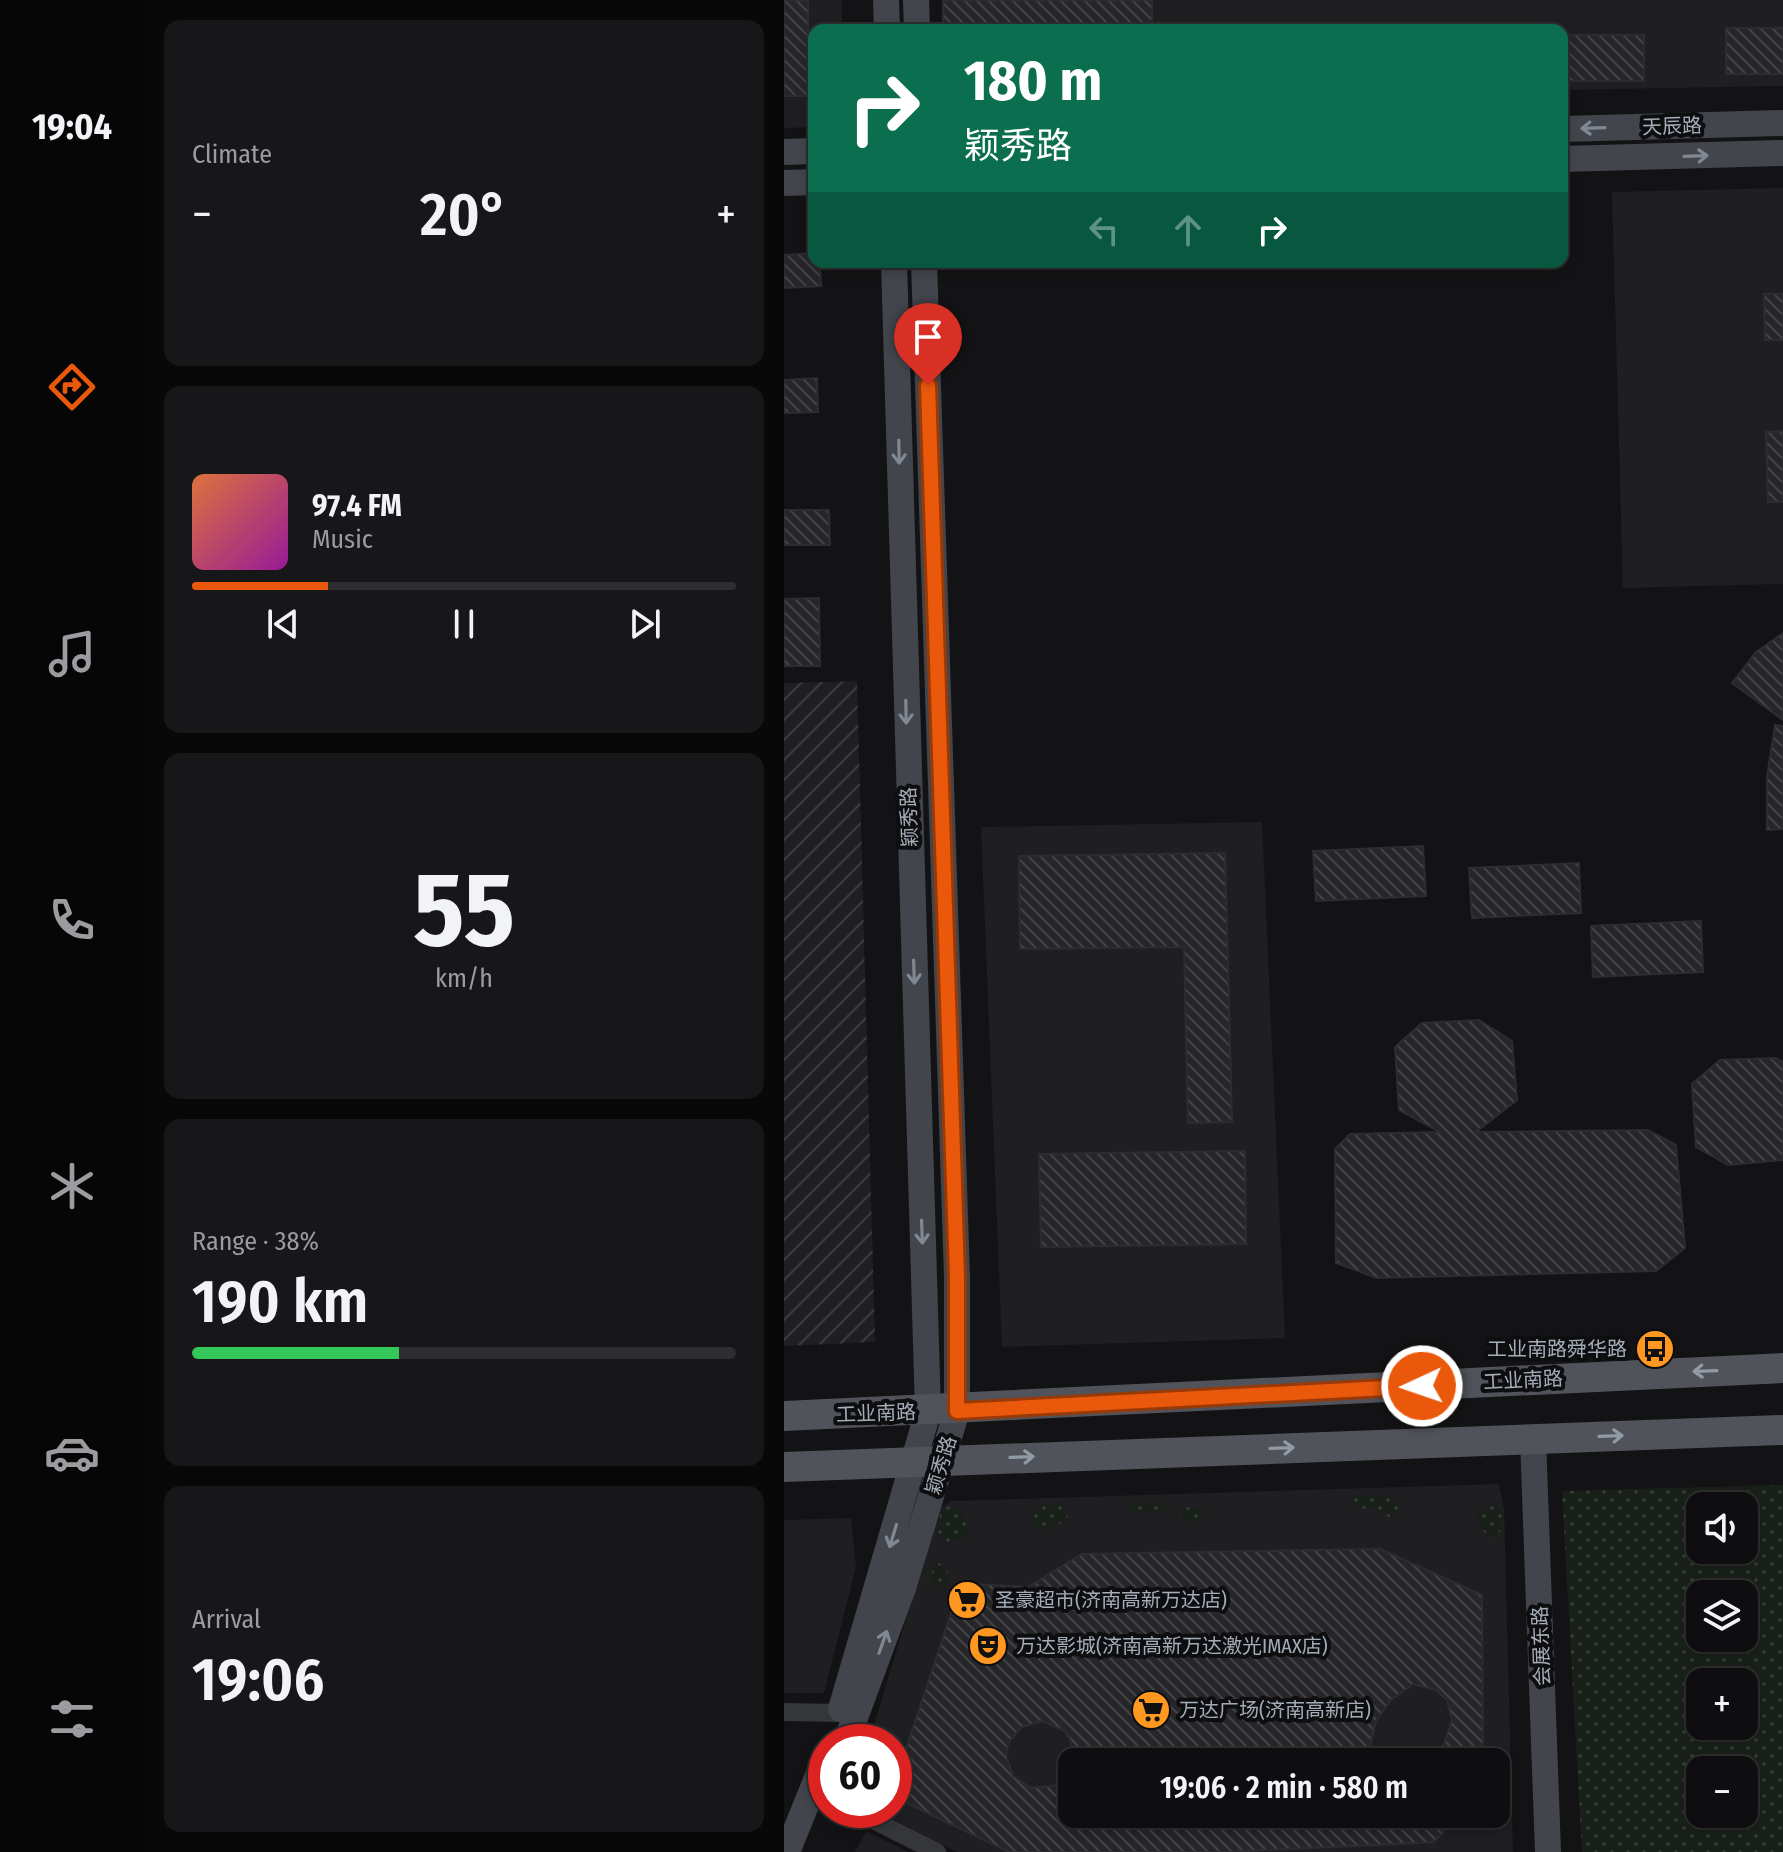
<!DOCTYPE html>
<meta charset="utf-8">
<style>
:root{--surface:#0e0e10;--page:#171719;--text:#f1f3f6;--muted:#9b9c9f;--line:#2e2e30;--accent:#ea580c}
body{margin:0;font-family:"Fira Sans Condensed","Noto Sans SC",sans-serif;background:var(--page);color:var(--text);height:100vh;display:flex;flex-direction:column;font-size:30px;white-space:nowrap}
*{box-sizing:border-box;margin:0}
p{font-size:26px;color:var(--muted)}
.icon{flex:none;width:44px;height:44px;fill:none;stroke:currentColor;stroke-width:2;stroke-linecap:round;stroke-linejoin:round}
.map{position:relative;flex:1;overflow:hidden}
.side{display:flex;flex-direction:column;gap:20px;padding:20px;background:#080809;width:640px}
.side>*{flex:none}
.guide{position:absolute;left:24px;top:24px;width:760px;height:244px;border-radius:16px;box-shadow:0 4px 12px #0003,0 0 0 2px var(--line);background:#0b6e4f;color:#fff;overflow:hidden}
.controls{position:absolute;left:902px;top:1492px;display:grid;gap:16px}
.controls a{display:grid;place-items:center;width:72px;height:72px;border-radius:16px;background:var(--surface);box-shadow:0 4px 12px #0003,0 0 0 2px var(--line);font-size:40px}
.speed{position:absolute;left:24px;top:1724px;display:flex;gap:16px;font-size:40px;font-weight:700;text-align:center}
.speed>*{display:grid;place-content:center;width:104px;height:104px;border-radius:50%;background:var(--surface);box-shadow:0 4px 12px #0003,0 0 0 2px var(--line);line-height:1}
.speed .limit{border:12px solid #d22;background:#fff;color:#111}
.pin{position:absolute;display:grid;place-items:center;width:68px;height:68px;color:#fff;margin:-82px -34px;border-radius:50% 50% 50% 0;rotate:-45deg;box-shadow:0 0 8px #0007}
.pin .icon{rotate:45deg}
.me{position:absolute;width:88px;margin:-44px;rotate:267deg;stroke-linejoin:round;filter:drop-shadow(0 0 6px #0008)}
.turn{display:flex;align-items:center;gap:28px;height:168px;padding:0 24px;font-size:36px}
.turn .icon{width:104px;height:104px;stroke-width:2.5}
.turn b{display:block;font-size:56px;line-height:68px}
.lanes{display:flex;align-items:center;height:76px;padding:0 24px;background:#0003;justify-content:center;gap:40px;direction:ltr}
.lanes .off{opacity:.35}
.big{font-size:60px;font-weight:600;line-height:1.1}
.side .card{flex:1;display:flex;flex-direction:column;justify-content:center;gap:12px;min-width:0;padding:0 28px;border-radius:16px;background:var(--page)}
.side .dial{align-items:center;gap:0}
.dial b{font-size:104px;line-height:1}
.song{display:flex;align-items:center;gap:24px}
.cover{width:96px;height:96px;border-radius:12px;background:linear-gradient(135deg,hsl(20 70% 55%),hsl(300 70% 35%))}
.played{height:8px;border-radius:4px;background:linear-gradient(90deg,var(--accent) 25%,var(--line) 25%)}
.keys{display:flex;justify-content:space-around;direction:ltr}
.heat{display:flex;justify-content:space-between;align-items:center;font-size:44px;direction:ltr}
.charge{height:12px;border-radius:6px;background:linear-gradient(90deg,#34c759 38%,var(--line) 0)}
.trip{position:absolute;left:274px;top:1748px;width:452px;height:80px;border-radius:16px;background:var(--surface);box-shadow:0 4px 12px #0003,0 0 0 2px var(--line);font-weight:600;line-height:80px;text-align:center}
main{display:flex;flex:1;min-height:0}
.tabs{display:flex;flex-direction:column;width:144px;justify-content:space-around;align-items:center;background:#060606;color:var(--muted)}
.tabs .icon{width:56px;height:56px}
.tabs .active{color:var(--accent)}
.tabs b{font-size:36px;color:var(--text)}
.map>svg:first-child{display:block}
.built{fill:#1f1f22;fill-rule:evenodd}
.industrial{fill:url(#industrial-furrows)}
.garden{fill:url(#garden-dots);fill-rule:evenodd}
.building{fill:url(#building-back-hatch);stroke:#2d2d31;stroke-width:2}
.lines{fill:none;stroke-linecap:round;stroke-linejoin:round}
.street{stroke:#34363a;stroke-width:18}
.secondary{stroke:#42454b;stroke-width:26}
.primary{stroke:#50535a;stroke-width:30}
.oneway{stroke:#818891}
.oneway2{stroke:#929aa4}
.route-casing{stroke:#983908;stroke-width:20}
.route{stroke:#ea580c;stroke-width:14}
.labels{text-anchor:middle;stroke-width:8;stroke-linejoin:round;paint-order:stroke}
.street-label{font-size:20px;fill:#a3acb7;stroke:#0e0e10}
.poi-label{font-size:20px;fill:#a3acb7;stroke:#0e0e10;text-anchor:start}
</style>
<main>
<nav class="tabs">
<b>19:04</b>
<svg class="icon active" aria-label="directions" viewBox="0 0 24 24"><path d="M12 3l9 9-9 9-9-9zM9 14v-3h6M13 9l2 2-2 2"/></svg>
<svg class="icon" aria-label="music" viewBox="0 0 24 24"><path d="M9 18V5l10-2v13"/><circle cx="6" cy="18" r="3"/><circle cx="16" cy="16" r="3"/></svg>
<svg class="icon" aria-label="phone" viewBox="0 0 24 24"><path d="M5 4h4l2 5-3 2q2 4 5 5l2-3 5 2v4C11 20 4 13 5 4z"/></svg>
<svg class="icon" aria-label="climate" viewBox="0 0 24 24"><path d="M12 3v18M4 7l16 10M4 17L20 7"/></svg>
<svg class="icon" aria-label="car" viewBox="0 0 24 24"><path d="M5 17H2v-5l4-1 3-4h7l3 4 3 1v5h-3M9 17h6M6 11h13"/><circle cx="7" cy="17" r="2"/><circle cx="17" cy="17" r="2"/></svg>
<svg class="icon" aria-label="filters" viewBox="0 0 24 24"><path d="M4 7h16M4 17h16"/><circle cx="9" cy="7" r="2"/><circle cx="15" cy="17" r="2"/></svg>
</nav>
<section class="side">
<div class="card"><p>Climate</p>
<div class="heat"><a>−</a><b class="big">20°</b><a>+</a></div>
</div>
<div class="card">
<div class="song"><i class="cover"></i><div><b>97.4 FM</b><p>Music</p></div></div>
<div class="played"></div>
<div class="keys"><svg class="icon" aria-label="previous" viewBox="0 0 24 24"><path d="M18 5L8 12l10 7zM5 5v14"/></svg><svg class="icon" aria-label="pause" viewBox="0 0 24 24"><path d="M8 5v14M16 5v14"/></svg><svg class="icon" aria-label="next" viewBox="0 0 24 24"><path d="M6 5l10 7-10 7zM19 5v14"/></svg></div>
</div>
<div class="card dial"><b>55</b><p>km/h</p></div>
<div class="card"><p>Range · 38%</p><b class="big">190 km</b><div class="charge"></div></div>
<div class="card"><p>Arrival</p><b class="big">19:06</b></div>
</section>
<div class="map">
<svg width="999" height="1852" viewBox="0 0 999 1852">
<defs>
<pattern id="industrial-furrows" width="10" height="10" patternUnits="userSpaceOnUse" patternTransform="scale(2)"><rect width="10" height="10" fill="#1f1f22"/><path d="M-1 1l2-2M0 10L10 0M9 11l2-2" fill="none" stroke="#3c3d40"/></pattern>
<pattern id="garden-dots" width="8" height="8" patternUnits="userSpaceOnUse" patternTransform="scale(2)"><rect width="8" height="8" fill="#192019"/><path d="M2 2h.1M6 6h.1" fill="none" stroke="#373e38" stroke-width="1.8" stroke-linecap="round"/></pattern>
<pattern id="building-back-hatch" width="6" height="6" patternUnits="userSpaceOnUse" patternTransform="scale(2)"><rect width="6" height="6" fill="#262629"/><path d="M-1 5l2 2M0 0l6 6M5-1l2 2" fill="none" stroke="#424346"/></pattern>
</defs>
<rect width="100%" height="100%" fill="#131315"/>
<path class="built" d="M0,0h58v30h-28v97l-30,1z
M368,0h631v86l-221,4v-60h-410z
M999,188v396l-160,4 -11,-396z
M478,822l23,516 -283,9 -21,-520z
M715,1484l5,25 9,343h-556l-83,-42h20v-68h-25l70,-233 12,-8zM288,1762h424v52h-424z
M67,1518l5,49 -32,126h-40v-173z
M82,1831l42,21h-53z"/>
<path class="industrial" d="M73,681l18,661 -91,4v-663z"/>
<path class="garden" d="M999,1485v367h-201l-20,-361zM916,1506h44v44h-44zM916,1594h44v44h-44zM916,1682h44v44h-44zM916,1770h44v44h-44z
M572,1496l35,1 8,13 -9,8 -14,-10 -20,1 -3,-7z
M340,1502h42v9h-37z
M276,1505l10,15 -27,10 -10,-3 1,-17 5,-4z
M705,1505l12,3 1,22 -12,10 -14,-19v-6z
M164,1506l15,7 6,22 -20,8 -13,-13 5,-18z
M415,1507l4,2 -4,11 -16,1 -4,-13z
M153,1560l14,17 -6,10 -13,-5 -2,-5z"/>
<path class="building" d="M0,0h24l1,96h-25z
M159,0h209v30h-209z
M942,28h57v46h-57z
M778,35h82v46h-82z
M30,253v9h6l1,24 -37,2v-33z
M980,294h19v46h-18z
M33,378l1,34 -34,1v-33z
M999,431v71h-15l-2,-70z
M0,510h45l1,35h-46z
M35,598l1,68h-36v-67z
M999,633v87l-51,-37 24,-31z
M991,725l8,1v103l-16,1v-53z
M639,846l3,50 -110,5 -3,-50z
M441,853l7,269 -44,1 -4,-176 -164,2 -1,-93z
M795,863l2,50 -109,5 -3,-50z
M917,921l2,51 -110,5 -2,-51z
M695,1020l33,21 5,59 -41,32 172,-2 28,15 9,103 -29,23 -279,7 -41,-15 -1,-114 15,-15 90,-2 -41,-22 -4,-63 27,-24z
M992,1058l7,4v98l-55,5 -32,-18 -4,-63 28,-24z
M461,1151l1,93 -205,3 -2,-93z
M596,1549l102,46 1,167h-53l14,-18 8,-24 -5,-20 -11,-10 -23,-6 -22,16 -15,21 -5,20 2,21h-299l-4,-23 -7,-9 -21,-9 -21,6 -13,17 -2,11 7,21 18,12 22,-2 19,-11v39h388l-26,28 -207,10h-218l-115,-55v-12l67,-202 67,4 54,-33z"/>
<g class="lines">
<path class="street" d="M0,1712l56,1
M69,1810l84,42"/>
<path class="secondary" d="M102,0l1,30
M132,0l1,30
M778,129l221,-6
M0,152l30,-1
M778,159l221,-6
M0,183l30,-1
M749,1439l15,413
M57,1709l87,-297 -34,-1150
M62,1742l57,-154 54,-177v-134l-33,-1015
M3,1852l39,-96"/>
<path class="primary" d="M0,1416l999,-48
M0,1467l999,-37"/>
</g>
<defs><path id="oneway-shaft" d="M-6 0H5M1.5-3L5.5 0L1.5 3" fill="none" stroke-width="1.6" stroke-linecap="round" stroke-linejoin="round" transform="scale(2)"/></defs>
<g class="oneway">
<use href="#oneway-shaft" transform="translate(809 128) rotate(178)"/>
<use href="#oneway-shaft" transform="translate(912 156) rotate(-2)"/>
<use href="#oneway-shaft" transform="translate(115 452) rotate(89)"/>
<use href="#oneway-shaft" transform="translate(122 712) rotate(89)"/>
<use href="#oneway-shaft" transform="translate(130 972) rotate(88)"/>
<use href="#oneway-shaft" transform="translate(138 1232) rotate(88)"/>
<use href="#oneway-shaft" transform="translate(109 1536) rotate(107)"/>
<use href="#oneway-shaft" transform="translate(99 1642) rotate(-70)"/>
</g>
<g class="oneway2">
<use href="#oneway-shaft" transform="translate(921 1371) rotate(178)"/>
<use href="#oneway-shaft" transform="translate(827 1436) rotate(-2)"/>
<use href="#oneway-shaft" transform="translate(498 1448) rotate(-2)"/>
<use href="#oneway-shaft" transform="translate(238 1457) rotate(-2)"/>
</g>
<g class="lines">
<defs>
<path id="route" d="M144,385l29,892v134l465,-25"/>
</defs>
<use href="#route" class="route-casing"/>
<use href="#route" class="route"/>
</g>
<defs>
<symbol id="bus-disc" viewBox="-11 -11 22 22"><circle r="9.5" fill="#ff9821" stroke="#0e0e10"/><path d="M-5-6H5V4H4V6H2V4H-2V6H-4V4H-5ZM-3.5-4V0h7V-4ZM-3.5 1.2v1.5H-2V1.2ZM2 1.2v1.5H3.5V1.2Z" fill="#111"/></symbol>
<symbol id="supermarket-disc" viewBox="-11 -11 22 22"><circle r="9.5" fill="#ff9821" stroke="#0e0e10"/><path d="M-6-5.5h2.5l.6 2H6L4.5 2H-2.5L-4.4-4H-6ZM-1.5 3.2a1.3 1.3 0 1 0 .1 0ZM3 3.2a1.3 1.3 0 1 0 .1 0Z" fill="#111"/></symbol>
<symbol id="theatre-disc" viewBox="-11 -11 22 22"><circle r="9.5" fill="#ff9821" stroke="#0e0e10"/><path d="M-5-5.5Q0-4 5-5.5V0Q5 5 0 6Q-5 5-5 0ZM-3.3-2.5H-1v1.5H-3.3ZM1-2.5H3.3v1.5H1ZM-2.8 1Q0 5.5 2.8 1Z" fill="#111"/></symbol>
</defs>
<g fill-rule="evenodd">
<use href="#bus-disc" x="849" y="1327" width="44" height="44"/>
<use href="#supermarket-disc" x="161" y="1578" width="44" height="44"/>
<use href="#theatre-disc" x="182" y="1624" width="44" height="44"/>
<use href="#supermarket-disc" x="345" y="1688" width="44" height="44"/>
</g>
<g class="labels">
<g class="street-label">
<text transform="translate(888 126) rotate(-2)" y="7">天辰路</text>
<text transform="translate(125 817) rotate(-92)" y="7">颖秀路</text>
<text transform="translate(739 1380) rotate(-3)" y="7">工业南路</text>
<text transform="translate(92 1413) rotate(-2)" y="7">工业南路</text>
<text transform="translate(157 1465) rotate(-73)" y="7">颖秀路</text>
<text transform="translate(757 1646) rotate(-92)" y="7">会展东路</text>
</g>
<g class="poi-label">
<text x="843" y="1356" text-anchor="end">工业南路舜华路</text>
<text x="211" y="1607">圣豪超市(济南高新万达店)</text>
<text x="232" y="1653">万达影城(济南高新万达激光IMAX店)</text>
<text x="395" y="1717">万达广场(济南高新店)</text>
</g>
</g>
</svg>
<div class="controls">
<a><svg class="icon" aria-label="sound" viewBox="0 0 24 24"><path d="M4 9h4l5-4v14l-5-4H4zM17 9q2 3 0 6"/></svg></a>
<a><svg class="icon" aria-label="layers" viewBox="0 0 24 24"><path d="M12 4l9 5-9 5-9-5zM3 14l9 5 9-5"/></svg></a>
<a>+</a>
<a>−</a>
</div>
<div class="speed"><div class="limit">60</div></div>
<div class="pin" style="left:144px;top:385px;background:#d93025"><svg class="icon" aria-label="arrive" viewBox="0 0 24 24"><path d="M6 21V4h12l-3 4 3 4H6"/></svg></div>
<svg class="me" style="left:638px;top:1386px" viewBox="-20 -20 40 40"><circle r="17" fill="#ea580c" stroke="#fff" stroke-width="3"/><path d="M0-11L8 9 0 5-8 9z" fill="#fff"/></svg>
<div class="trip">19:06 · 2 min · 580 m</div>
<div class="guide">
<div class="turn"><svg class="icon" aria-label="right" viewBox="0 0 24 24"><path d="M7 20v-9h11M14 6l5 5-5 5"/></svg><div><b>180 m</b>颖秀路</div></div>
<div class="lanes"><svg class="icon off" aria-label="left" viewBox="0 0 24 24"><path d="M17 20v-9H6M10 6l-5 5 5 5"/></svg><svg class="icon off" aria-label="ahead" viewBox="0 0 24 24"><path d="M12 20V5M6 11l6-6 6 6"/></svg><svg class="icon" aria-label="right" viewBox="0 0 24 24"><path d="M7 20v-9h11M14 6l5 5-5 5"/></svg></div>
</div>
</div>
</main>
